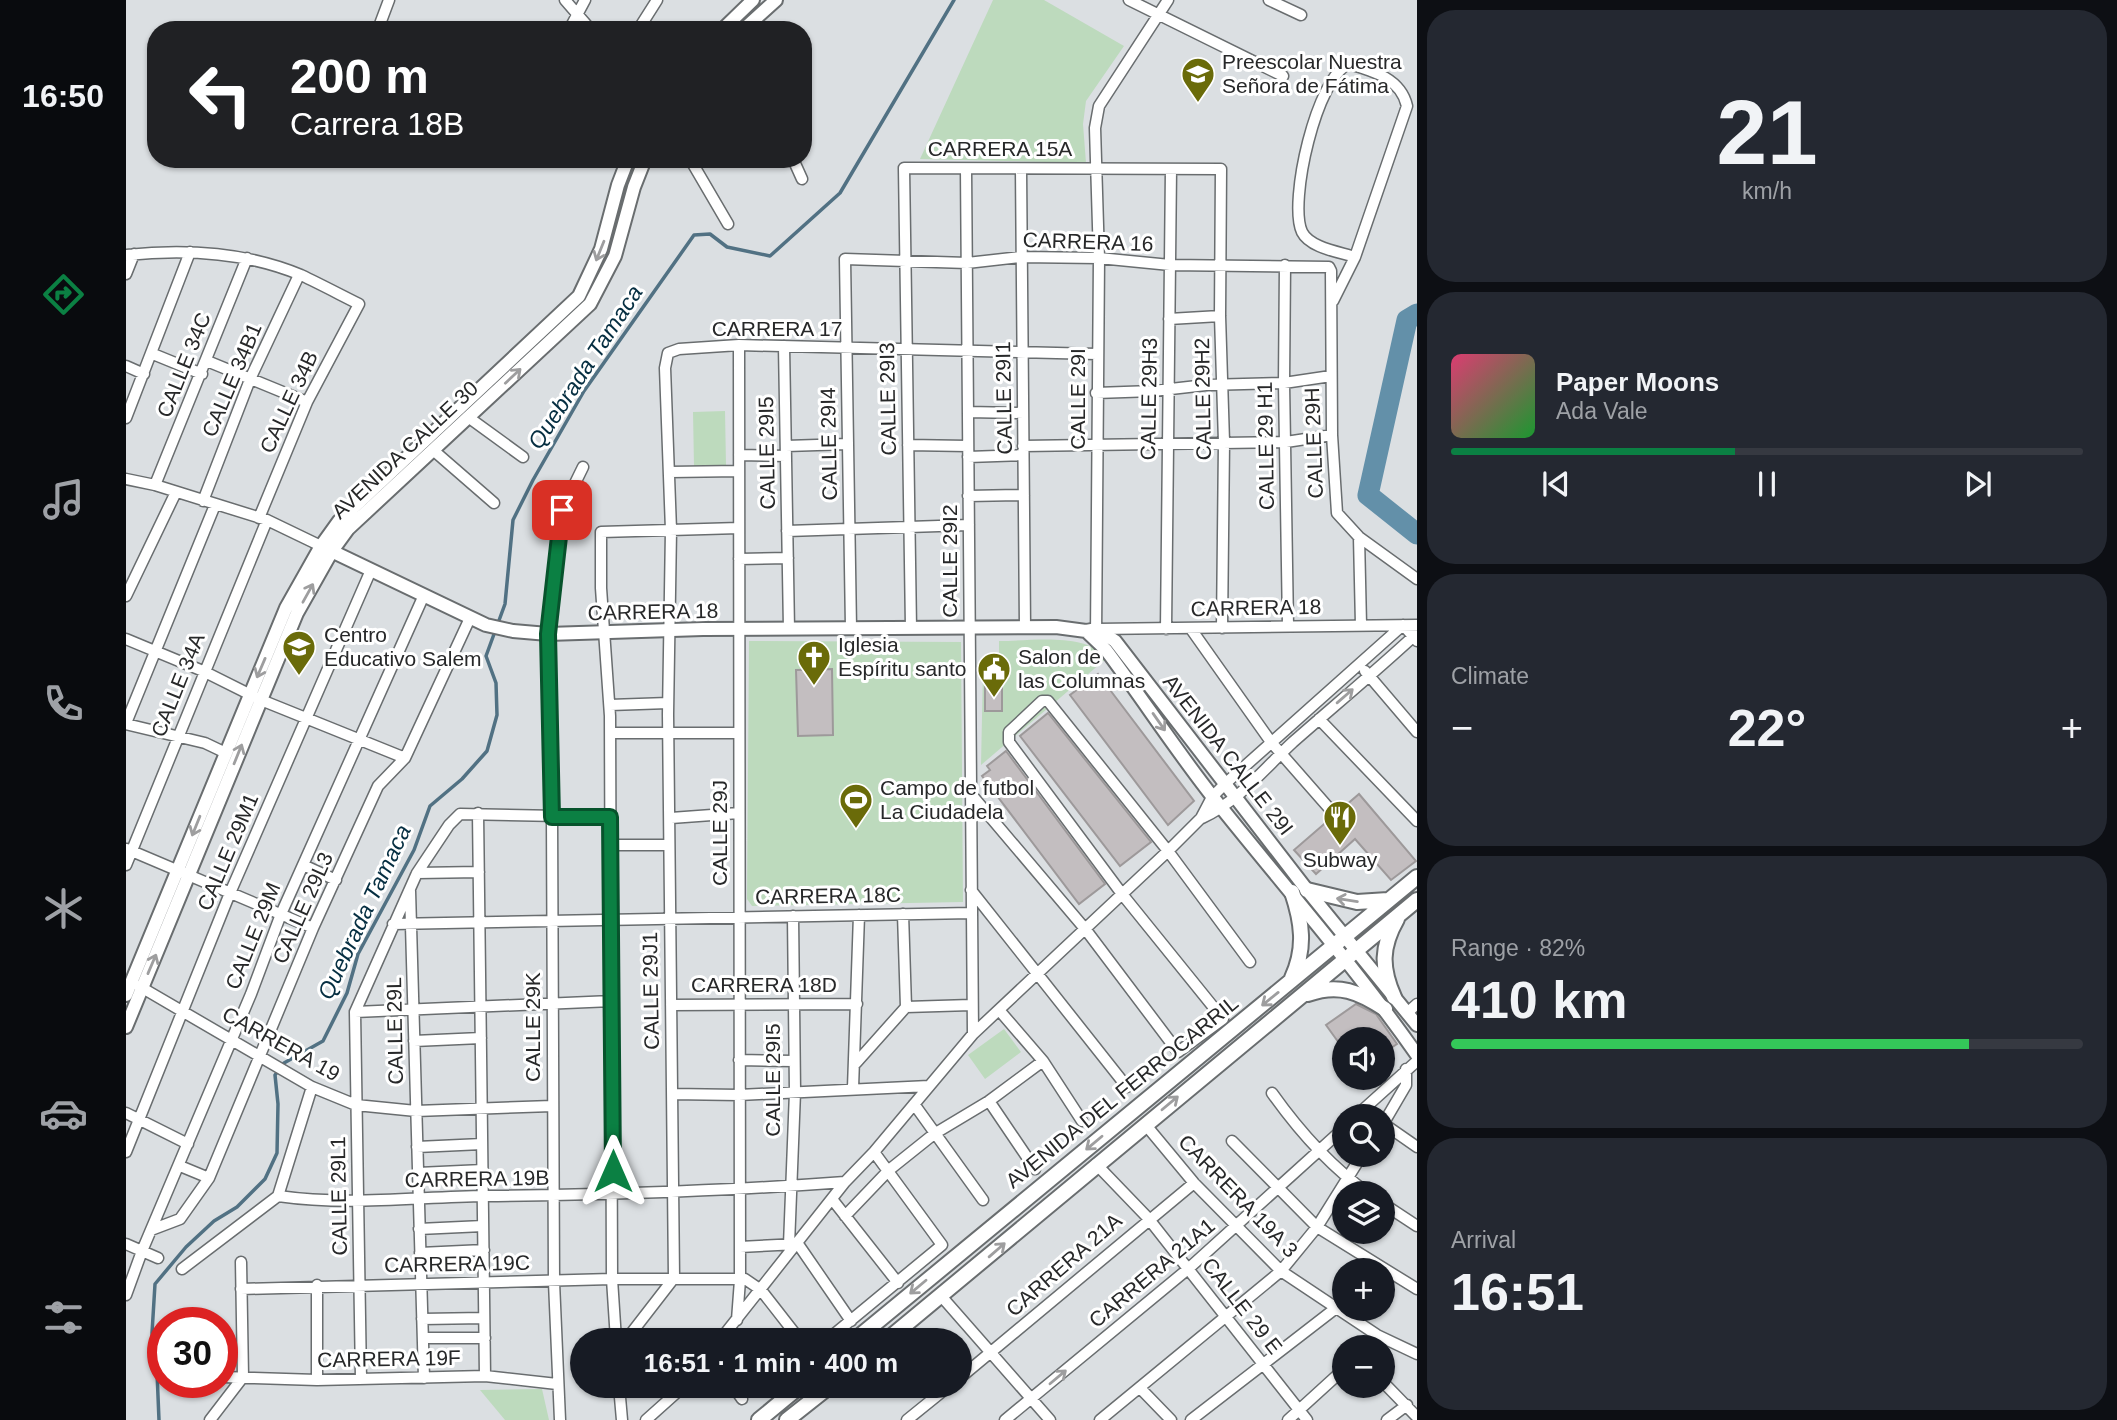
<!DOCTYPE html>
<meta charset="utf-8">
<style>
:root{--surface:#171b24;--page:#242831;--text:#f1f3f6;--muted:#9ea1a6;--line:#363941;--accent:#0b8043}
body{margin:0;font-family:Arial,sans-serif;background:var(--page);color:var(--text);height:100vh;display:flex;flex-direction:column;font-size:26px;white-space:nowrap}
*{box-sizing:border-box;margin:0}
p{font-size:23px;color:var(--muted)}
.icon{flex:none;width:38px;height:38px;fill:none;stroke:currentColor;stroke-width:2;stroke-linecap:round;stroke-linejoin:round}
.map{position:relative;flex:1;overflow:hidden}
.panel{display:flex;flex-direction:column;gap:10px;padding:10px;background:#0d0f14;width:700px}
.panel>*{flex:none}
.hud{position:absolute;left:21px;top:21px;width:665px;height:147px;border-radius:28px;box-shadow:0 2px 5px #0004;background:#202124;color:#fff;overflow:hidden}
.controls{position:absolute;left:1206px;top:1027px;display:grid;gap:14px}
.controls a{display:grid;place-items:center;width:63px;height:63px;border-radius:50%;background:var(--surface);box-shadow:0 2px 5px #0004;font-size:35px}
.speed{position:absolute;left:21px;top:1307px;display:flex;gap:14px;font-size:35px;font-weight:700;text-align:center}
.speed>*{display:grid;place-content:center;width:91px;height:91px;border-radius:50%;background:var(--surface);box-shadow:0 2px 5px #0004;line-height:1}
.speed .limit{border:10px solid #d22;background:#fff;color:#111}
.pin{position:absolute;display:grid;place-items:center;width:60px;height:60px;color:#fff;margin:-30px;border-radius:14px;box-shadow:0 4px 10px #0006}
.me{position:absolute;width:77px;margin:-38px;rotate:0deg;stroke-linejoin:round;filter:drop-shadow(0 0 5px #0008)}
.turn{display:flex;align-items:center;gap:24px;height:147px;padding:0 28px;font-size:32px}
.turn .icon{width:91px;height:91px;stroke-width:2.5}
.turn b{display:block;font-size:49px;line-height:60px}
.big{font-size:52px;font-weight:700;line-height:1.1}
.panel .tile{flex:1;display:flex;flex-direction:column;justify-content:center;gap:10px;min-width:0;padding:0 24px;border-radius:28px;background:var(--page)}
.panel .dial{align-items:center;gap:0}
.dial b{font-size:91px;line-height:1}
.song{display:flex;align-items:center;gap:21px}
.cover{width:84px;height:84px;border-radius:10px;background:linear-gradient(135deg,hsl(340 70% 55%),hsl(130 70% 35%))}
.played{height:7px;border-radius:4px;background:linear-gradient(90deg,var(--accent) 45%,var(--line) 45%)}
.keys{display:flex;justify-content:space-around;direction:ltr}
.heat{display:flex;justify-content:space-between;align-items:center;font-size:38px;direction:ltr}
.charge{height:10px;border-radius:5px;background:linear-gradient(90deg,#34c759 82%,var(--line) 0)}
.trip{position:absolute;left:444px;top:1328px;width:402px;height:70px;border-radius:35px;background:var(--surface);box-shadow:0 2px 5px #0004;font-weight:700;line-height:70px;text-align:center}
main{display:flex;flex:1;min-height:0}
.tabs{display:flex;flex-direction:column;width:126px;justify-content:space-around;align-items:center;background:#090b0e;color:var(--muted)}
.tabs .icon{width:49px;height:49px}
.tabs .current{color:var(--accent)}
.tabs b{font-size:32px;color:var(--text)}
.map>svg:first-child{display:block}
.green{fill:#bddabd}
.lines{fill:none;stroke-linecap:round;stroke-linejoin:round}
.stream{stroke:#517183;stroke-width:3.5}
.river{stroke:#6390a9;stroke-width:21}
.building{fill:#c3bec0;stroke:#9d999a;stroke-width:2}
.street-casing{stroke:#696d6f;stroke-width:13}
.secondary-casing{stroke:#696d6f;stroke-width:16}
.primary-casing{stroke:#696d6f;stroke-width:18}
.street{stroke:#fff;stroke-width:10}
.secondary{stroke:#fff;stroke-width:12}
.primary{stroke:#fff;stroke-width:14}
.oneway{stroke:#9e9e9f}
.route-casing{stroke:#07532c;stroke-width:18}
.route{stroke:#0b8043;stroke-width:12}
.labels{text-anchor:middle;stroke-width:6;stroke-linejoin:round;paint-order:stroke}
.poi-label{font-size:21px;fill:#272829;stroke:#fff;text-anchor:start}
.street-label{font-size:21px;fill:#272829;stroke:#fff}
.water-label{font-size:23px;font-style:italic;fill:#052e41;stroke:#fff}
</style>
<main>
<nav class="tabs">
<b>16:50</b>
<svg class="icon current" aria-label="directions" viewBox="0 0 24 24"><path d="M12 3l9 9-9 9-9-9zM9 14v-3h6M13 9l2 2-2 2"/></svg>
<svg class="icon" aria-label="music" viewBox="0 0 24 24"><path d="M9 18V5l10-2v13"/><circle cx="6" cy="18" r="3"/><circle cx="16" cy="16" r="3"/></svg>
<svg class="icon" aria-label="phone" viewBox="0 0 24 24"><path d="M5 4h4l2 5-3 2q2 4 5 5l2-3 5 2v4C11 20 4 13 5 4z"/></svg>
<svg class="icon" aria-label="climate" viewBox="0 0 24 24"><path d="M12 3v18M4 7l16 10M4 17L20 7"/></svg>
<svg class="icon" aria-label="car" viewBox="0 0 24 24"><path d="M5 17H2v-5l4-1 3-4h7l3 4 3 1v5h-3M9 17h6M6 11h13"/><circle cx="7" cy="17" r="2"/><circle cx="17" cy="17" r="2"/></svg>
<svg class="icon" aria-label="filters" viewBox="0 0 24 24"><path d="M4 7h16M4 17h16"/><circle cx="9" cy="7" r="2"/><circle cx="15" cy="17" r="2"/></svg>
</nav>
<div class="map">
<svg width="1291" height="1420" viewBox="0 0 1291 1420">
<rect width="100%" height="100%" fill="#dbdfe2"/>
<path class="green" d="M867,0h51l80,46 -38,55 -3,23 3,39 -166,-4z
M599,411l1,54 -32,1 -1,-54z
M623,641l212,1 2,260 -211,4 -5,-7z
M873,641c33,0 86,-9 108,17l-126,107 2,-96h16z
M878,1029l17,23 -36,27 -17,-24z
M416,1389l7,31h-44l-25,-30z"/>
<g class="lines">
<path class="stream" d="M33,1420l-2,-48 -5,-39 3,-49 31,-37 28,-26 23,-14 28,-28 12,-26 1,-49 -3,-29 9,-12 39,-22 24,-48 11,-39 56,-104 16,-44 32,-27 25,-28 10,-36 -1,-32 -10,-27 19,-52 8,-84 20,-40 51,-89 110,-156 16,-1 17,13 43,9 70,-63 114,-193"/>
<path class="river" d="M1291,314l-10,6 -39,175 49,39"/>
</g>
<path class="building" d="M706,669l1,66 -35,1 -2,-66z
M972,674l96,127 -26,24 -98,-130z
M859,687h17v24h-17z
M922,713l103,129 -31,24 -100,-130z
M880,751l99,133 -26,20 -97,-128 8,-6 -3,-4z
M1233,794l57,67 -25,19 -36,-41 -39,35 -22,-24z
M1230,1004l20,10 21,30 -15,10v-14h-38v10l-18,-25z"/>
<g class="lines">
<defs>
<path id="street" d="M439,0l26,30
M1003,0l154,76
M1143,0l32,15
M254,24l9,-24
M443,30l16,-30
M512,30l19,-30
M564,159l38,65
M667,159l9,20
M840,169l7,865
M895,169l4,458
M0,255c58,-6 120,-3 175,20 19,9 38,19 58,29l-52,98 -48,116
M1159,265l-1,118 4,243
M0,274l8,-20
M1207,301l22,-44 52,-151c-6,-27 -33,-35 -58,-42 -32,12 -61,138 -47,168 8,16 38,20 53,25
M1043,319l51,-3
M658,346l5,283
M27,354l49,20
M81,361l100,41
M0,366l18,8
M970,393l57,-2 53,-6 78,-2 47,-7
M842,412l55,1
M342,417l55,40
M0,418l64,-166
M782,445l60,1
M660,446l62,-2
M897,446l263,-4 46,-7
M307,450l61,53
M613,455l47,1
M842,457l55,-2
M544,472l69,-1
M0,479l29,6 112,35 54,26
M29,485l92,-227
M842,496l56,-1
M77,501l48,-124 48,-102
M661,531l182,-6
M1233,537l2,88
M613,559l49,-1
M0,596l50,-104
M725,628l-6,-369 122,4 54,-6 78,1 71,7 159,2 2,4 1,164 5,78 22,24 58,42
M785,628l-7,-460 317,1 -1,147 4,126 -2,186
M971,629l320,-4
M1040,629l5,-460
M1065,629l80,113 57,65
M970,637l3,-379 -4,-130 4,-22 69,-106
M0,639l77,32 58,29 144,58
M1239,671l52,61
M484,705l58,-2
M1193,719l98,102
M0,723l89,-218
M0,724l79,19 21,10
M484,733h129
M844,793l116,137 92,122 45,-33 -101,-125 -113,-152v-10l33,-31h6l120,150 82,111
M352,813l7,563
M545,818l68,-5
M1076,818c37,-17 62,-49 91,-76 41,-36 83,-71 123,-108
M485,845h58
M1,849l186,79
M0,865l141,-345
M177,865l33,15
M291,873l62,-1
M845,890l156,197
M284,891l14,487
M777,914l3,93
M267,924l578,-11
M13,986l173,101 44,18 60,6 136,-5
M545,1005l186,-1
M873,1010l44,51 39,60
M229,1012l257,-11
M1281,1013l10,-9
M288,1041l67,-3
M613,1060l54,1
M730,1063l50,-56 65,-2
M727,1088l6,-173
M1146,1093c27,38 59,74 97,101
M546,1094l67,1 190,-9
M863,1101l46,68
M788,1104l69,96
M0,1113l62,31
M1230,1116l61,-55
M1019,1124l49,59 87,88 96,64 40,19
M1258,1124l33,23
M1256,1126l24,-41v-16
M1106,1141l85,86 100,62
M291,1147l65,-3
M0,1152l104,-259 141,-323
M970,1164l52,54 159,202
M54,1166l29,12
M292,1173l65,-3
M152,1196c70,10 137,1 207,0 120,-1 240,-5 360,-14
M706,1199l66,84
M1256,1203l35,23
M719,1216l44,-46 45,-36 55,-33 54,-40
M293,1229l64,-3
M25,1230l29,-11 29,-41 104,-250 65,-142 27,-28 65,-140
M0,1244l32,14
M663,1245l6,-153 -2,-176
M614,1247l58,-3 53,77
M294,1253l64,-3
M56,1269l96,-73 34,-109
M191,1285v95
M115,1289l371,-10h133l16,11 39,50
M0,1295l16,-44 109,-257 30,-80 143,-319
M816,1297l108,123
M296,1319l62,-1
M611,1320l3,-40 -1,-935
M297,1338h62
M490,1340l-4,-61 -2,-563 -9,-128v-56l138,-4
M500,1340l48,-62 -6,-564 3,-184 -6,-162 3,-15 11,-4 60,-4 358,9
M594,1340l125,-158 29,-30 99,-118 195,-183 33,-33 11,-21 14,-14 177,-158 14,16
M701,1340l115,-95 -68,-93
M1239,1348l12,-13
M96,1377l95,3 168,-4 72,8
M835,1377l233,-194
M235,1379l-6,-367 62,-139 32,-48 11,-11 150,3
M1256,1381l35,36
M493,1386l3,34
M607,1386l9,13
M1014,1388l31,32
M84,1420l33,-43 -2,-115
M434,1420l-6,-138 -2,-465 -4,-183 14,-124 21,-43
M520,1420l38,-34
M781,1420l42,-34
M879,1420l183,-151 156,-141
M974,1420l181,-149 36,-44 45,-72
M1065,1420l145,-112
M1162,1420l56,-51
M1261,1420l20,-15"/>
<path id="secondary" d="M596,30l31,-30
M617,30l33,-30
M195,546l165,79 27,6 35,3 155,-5 353,-2 30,4 11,-2 18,12 192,249 110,135
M960,631l20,19c36,48 69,99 106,146 69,87 142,169 205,259
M0,995l160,-387 35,-62 18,-25 240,-225 22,-47 17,-64 10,-26
M0,1027l171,-414 35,-62 16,-22 242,-225 25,-48 19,-69 11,-28"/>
<path id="primary" d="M1181,890l50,12 31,-2
M1166,892c10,30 14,56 0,86
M1182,994c31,-11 51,-2 77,15
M1268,997c-13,-29 -13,-50 3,-78
M729,1340l562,-463
M761,1340l530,-440
M633,1420l41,-34
M661,1420l43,-34"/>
</defs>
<use href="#street" class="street-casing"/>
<use href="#secondary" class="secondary-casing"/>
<use href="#primary" class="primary-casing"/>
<use href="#street" class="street"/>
<use href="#secondary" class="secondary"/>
<use href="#primary" class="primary"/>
</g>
<defs><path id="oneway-shaft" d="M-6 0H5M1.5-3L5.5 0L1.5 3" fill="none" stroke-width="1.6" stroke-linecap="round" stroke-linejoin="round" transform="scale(1.75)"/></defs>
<g class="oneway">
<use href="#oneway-shaft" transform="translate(474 251) rotate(112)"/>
<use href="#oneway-shaft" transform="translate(387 376) rotate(-43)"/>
<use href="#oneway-shaft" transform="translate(182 593) rotate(-61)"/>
<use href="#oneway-shaft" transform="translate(135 668) rotate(113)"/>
<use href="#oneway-shaft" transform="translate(1219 696) rotate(-41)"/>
<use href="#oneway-shaft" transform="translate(1033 722) rotate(55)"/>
<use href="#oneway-shaft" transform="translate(112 754) rotate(-68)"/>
<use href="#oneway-shaft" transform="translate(70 826) rotate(112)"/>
<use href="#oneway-shaft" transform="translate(1221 900) rotate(-171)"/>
<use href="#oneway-shaft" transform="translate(26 964) rotate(-67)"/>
<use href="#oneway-shaft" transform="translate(1144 999) rotate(141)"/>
<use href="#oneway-shaft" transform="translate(1044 1103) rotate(-40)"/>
<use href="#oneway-shaft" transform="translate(968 1143) rotate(140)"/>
<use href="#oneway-shaft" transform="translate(871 1250) rotate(-41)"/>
<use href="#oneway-shaft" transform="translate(792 1287) rotate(140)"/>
<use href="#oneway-shaft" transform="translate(932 1377) rotate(-40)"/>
</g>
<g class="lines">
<defs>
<path id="route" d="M436,510l-14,124 4,183h58l3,354"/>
</defs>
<use href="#route" class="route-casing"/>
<use href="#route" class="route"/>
</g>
<defs>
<symbol id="school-pin" viewBox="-11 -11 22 30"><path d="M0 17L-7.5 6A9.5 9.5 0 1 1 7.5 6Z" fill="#6a6b09" stroke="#fff"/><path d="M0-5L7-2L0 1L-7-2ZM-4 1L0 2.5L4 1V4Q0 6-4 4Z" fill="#fff"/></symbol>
<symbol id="church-pin" viewBox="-11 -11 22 30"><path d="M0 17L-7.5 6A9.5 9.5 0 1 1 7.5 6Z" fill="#6a6b09" stroke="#fff"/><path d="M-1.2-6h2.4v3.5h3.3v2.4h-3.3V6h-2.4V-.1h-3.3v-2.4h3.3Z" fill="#fff"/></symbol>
<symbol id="civic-pin" viewBox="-11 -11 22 30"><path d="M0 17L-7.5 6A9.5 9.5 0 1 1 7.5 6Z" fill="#6a6b09" stroke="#fff"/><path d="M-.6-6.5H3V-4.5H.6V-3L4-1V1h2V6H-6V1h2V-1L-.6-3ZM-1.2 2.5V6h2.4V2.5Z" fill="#fff"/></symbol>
<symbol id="stadium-pin" viewBox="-11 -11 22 30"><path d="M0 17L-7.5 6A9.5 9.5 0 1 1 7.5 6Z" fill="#6a6b09" stroke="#fff"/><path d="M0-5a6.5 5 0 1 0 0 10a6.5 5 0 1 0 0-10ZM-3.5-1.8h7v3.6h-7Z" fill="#fff"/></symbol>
<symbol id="restaurant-pin" viewBox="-11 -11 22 30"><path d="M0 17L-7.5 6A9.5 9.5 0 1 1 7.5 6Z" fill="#6a6b09" stroke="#fff"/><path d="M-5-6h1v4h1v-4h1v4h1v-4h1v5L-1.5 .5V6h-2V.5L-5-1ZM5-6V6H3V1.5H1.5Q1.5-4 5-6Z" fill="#fff"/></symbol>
</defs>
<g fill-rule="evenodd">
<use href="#school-pin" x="1053" y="55" width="38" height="52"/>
<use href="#school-pin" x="154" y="628" width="38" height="52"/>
<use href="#church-pin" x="669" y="638" width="38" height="52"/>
<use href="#civic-pin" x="849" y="650" width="38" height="52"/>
<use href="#stadium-pin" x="711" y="781" width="38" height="52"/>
<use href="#restaurant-pin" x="1195" y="798" width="38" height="52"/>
</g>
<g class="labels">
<g class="poi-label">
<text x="1096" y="69">Preescolar Nuestra<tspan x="1096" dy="24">Señora de Fátima</tspan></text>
<text x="198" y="642">Centro<tspan x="198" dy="24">Educativo Salem</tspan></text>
<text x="712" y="652">Iglesia<tspan x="712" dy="24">Espíritu santo</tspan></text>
<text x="892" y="664">Salon de<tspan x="892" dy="24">las Columnas</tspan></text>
<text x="754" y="795">Campo de futbol<tspan x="754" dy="24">La Ciudadela</tspan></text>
<text x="1214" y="867" text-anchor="middle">Subway</text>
</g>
<g class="street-label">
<text x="874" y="156">CARRERA 15A</text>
<text transform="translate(962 242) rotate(2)" y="7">CARRERA 16</text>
<text x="651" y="336">CARRERA 17</text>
<text transform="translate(58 365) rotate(-68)" y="7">CALLE 34C</text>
<text transform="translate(106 380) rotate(-67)" y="7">CALLE 34B1</text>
<text transform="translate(878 398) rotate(-91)" y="7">CALLE 29I1</text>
<text transform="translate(762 399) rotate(-91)" y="7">CALLE 29I3</text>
<text transform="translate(952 399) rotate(-90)" y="7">CALLE 29I</text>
<text transform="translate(1023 399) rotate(-89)" y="7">CALLE 29H3</text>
<text transform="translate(1077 399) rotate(-91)" y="7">CALLE 29H2</text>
<text transform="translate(163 402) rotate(-65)" y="7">CALLE 34B</text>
<text transform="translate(1188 443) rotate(-92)" y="7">CALLE 29H</text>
<text transform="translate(703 444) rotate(-91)" y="7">CALLE 29I4</text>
<text transform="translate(1140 446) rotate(-91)" y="7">CALLE 29 H1</text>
<text transform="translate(279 450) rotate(-43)" y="7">AVENIDA CALLE 30</text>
<text transform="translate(641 453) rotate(-91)" y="7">CALLE 29I5</text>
<text transform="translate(824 561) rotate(-90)" y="7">CALLE 29I2</text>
<text transform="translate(1130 608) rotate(-1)" y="7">CARRERA 18</text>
<text transform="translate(527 612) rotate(-1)" y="7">CARRERA 18</text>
<text transform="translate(52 685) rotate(-68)" y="7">CALLE 34A</text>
<text transform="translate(1102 755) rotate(52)" y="7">AVENIDA CALLE 29I</text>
<text transform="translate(594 833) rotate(-90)" y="7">CALLE 29J</text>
<text transform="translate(102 852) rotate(-67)" y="7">CALLE 29M1</text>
<text transform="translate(702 896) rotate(-1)" y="7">CARRERA 18C</text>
<text transform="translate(177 908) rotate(-66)" y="7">CALLE 29L3</text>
<text transform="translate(127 936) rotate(-68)" y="7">CALLE 29M</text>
<text x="638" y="992">CARRERA 18D</text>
<text transform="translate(525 991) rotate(-91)" y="7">CALLE 29J1</text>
<text transform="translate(407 1027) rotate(-90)" y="7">CALLE 29K</text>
<text transform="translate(269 1031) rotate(-91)" y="7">CALLE 29L</text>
<text transform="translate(155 1044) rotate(29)" y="7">CARRERA 19</text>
<text transform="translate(647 1080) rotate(-90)" y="7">CALLE 29I5</text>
<text transform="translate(996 1092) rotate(-39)" y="7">AVENIDA DEL FERROCARRIL</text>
<text transform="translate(351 1179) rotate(-1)" y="7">CARRERA 19B</text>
<text transform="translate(213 1196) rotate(-91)" y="7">CALLE 29L1</text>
<text transform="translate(1112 1196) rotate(46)" y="7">CARRERA 19A 3</text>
<text transform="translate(331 1264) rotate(-1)" y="7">CARRERA 19C</text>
<text transform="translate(938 1265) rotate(-41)" y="7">CARRERA 21A</text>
<text transform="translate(1026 1273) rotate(-40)" y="7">CARRERA 21A1</text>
<text transform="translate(1116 1306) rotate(52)" y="7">CALLE 29 E</text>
<text transform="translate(263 1359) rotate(-1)" y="7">CARRERA 19F</text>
</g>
<g class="water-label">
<text transform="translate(459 367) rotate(-57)" y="8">Quebrada Tamaca</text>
<text transform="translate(238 912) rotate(-65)" y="8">Quebrada Tamaca</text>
</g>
</g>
</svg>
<div class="controls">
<a><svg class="icon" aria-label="sound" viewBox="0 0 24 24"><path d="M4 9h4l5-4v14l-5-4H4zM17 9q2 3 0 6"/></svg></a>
<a><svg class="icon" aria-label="search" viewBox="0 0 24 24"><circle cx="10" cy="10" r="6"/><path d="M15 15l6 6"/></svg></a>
<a><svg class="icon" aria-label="layers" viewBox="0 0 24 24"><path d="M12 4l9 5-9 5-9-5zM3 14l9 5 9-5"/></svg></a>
<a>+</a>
<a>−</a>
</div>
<div class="speed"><div class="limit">30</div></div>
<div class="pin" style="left:436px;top:510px;background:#d93025"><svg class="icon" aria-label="arrive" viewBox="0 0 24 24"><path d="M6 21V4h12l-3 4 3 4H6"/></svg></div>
<svg class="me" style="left:487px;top:1171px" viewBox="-20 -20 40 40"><path d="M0-17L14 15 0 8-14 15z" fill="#0b8043" stroke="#fff" stroke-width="4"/></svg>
<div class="trip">16:51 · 1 min · 400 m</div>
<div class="hud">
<div class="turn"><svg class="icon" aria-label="left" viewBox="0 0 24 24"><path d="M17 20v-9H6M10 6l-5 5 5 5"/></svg><div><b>200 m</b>Carrera 18B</div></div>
</div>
</div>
<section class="panel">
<div class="tile dial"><b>21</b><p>km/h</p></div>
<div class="tile">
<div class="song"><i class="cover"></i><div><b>Paper Moons</b><p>Ada Vale</p></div></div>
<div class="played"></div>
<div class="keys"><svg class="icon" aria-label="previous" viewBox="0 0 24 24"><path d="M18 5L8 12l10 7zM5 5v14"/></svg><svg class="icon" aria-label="pause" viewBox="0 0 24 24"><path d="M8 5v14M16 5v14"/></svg><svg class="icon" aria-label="next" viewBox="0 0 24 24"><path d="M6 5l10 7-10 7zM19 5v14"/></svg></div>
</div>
<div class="tile"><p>Climate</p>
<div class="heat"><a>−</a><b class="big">22°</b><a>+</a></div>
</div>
<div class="tile"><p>Range · 82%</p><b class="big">410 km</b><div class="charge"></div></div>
<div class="tile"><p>Arrival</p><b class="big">16:51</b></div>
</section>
</main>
